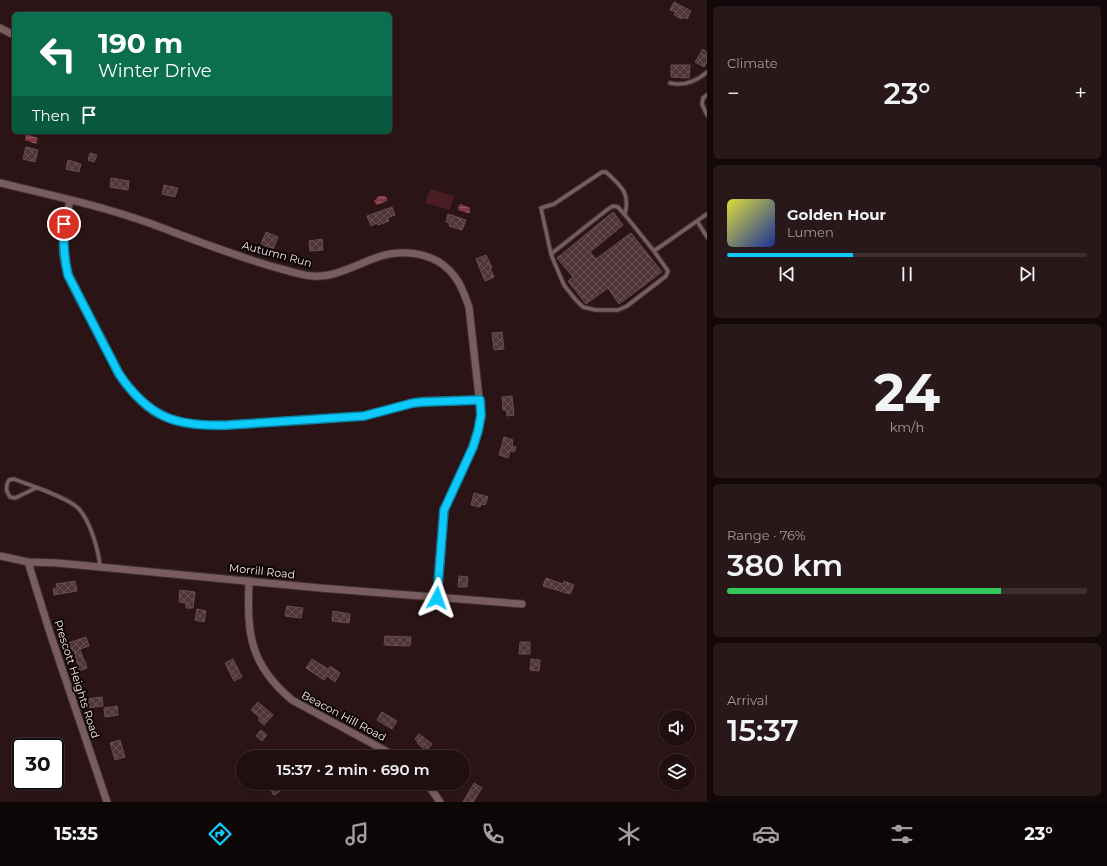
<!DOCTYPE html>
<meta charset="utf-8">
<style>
:root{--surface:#200f10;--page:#281819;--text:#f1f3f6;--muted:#a29c9f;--line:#3d2f30;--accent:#0ecafa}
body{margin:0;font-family:Montserrat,sans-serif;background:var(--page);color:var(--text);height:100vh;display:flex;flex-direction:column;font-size:15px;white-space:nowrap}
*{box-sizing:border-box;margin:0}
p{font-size:13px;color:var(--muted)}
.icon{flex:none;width:22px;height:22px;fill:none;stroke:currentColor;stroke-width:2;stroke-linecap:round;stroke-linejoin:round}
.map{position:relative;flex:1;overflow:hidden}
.drawer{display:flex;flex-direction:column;gap:6px;padding:6px;background:#120809;width:400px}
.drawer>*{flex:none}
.banner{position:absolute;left:12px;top:12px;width:380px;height:122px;border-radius:6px;box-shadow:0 1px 3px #0004,0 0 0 1px var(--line);background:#0b6e4f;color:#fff;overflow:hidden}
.controls{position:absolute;left:659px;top:710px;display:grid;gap:8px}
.controls a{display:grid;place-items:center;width:36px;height:36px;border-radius:50%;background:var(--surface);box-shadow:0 1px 3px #0004,0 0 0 1px var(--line);font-size:20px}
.speed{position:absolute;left:12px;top:738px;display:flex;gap:8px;font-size:20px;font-weight:700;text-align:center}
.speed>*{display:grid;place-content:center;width:52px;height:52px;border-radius:50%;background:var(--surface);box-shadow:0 1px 3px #0004,0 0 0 1px var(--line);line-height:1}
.speed .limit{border:2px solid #111;border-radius:6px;background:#fff;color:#111}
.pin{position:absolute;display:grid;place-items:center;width:34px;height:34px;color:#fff;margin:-17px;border:2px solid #fff;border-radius:50%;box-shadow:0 1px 4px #0007}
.me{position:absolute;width:44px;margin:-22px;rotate:4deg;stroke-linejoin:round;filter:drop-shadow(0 0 3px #0008)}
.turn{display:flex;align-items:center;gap:14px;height:84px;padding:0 20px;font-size:18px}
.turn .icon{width:52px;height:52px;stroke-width:2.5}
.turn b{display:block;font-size:28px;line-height:34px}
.then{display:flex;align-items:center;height:38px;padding:0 20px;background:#0003;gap:8px;font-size:15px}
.big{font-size:30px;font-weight:600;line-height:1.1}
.drawer .card{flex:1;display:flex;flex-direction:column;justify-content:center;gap:6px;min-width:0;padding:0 14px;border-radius:6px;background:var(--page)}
.drawer .dial{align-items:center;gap:0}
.dial b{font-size:52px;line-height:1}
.song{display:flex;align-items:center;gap:12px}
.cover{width:48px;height:48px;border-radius:6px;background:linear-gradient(135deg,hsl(60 70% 55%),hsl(230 70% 35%))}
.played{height:4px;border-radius:2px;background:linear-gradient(90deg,var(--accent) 35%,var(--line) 35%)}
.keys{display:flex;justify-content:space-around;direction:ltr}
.heat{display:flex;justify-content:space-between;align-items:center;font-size:22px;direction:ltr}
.charge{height:6px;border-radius:3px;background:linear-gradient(90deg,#34c759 76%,var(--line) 0)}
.trip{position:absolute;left:236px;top:750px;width:234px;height:40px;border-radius:20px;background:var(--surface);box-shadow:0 1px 3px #0004,0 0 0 1px var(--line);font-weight:600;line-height:40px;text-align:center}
.menu{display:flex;height:64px;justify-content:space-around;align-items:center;background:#0d0606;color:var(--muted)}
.menu .icon{width:28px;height:28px}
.menu .active{color:var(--accent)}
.menu b{font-size:18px;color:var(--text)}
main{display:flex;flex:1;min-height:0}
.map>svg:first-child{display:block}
.park{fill:#4a1d24}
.water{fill:url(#water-rules)}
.building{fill:url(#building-cross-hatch);stroke:#694e50}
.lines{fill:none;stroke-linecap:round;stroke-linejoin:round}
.service-casing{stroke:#403031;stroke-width:5.5}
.minor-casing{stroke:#403031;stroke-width:9}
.service{stroke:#785c5e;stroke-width:3.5}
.minor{stroke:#785c5e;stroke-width:7}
.route-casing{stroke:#0983a2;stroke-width:10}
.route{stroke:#0ecafa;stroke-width:7}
.labels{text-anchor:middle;stroke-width:4;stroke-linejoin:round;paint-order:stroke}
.street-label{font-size:11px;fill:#fae9ea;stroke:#0c0405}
</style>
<main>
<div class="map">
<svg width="707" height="802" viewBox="0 0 707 802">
<defs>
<pattern id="water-rules" width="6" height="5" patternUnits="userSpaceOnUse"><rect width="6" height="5" fill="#823843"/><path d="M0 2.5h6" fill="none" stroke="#95555e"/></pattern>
<pattern id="building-cross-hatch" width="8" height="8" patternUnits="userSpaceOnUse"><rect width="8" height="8" fill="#4f3538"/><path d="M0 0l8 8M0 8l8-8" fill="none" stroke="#695255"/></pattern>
</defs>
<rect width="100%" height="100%" fill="#2a1416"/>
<path class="park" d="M430,189l24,7 -4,14 -25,-7z"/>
<path class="water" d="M26,134l12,4 -2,6 -11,-4z
M379,196h6l2,2v3l-10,4 -3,-4z
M461,204l9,4v5h-2l-10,-3 1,-5z"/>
<path class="building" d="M674,2l17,9 -4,8 -4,-2 -1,2 -8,-4 2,-3 -6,-2z
M703,49l4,3v10l-3,5 -9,-5z
M671,65h19l-1,13 -18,-1z
M26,147l12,3 -3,12 -12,-3z
M90,153l7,2 -3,7 -6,-2z
M68,160l13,4 -2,8 -13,-3z
M111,178l18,3 -1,9 -18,-3z
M164,185l14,3 -3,9 -13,-3z
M392,207l3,8 -8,3 2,3 -11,4 -1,-2 -6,3 -4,-10z
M613,212l10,13 -33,27 6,7 35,-26 31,39 -43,32 -11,-16 -22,16 -18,-23 5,-4 -16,-19z
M448,214l18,6 -4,10 -13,-4 1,-3 -4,-1z
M266,232l12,5 -5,12 -12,-5z
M322,239l1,11 -13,1 -1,-10z
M486,255l6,13h-2l4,9 -9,4 -9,-22z
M502,332l2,17 -10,1 -2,-17z
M512,396l2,19 -7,1 -1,-6h-3l-1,-13z
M504,437l9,3 -1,6 4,1 -2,5 -4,-1 -2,7 -9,-3z
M474,493l14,4 -3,8 -4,-1 -1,3 -9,-2z
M459,576l9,1 -1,10h-9z
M546,578l17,6 1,-3 10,4 -4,9 -27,-8z
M75,581l2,10 -23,4 -1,-6 4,-1 -1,-4z
M180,590l15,2 -2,16h-7v-5l-7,-1z
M287,606l16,2 -2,10 -16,-2z
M197,609l9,2 -2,11 -9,-2z
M333,611l17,3 -1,9 -17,-2z
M385,636l26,1 -1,9 -26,-1z
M86,637l3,9 -9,3 4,12h1l2,7 -8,3 -5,-21 -3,1 -3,-8z
M520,642h10v12h-11z
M233,659l9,18 -8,4 -9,-18z
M312,659l16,10 2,-3 10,7 -5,9 -8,-6 -3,4 -18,-12z
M531,659l9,1 -1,11 -9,-1z
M102,697l1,9 -16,2 -1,-9z
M258,702l15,13 -9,10 -6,-5 2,-2 -9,-8z
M117,706l1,9 -13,2 -1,-9z
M382,712l15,9 -5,8 -15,-9z
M261,730l6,5 -5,6 -6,-5z
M419,734l13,10 -6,7 -9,-8 1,-1 -3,-3z
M120,740l5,17 -10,3 -5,-17z
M266,783h11l5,7 -8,5z
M474,783l8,5 -9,14h-10z"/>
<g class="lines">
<defs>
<path id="service" d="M670,83c14,3 26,-1 37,-11
M707,95l-4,3 -1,6 5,11
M602,172h4c16,15 24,20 19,43l29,36 14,20 -2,5 -39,30 -9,4h-22l-13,-3 -8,-8 -11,-14 -9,-21 -4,-10 -10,-46 13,-4z
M697,221l10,16
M654,251l53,-37
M551,254l57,-45 5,-3 5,1 7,8
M36,488l-21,10 -5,-1c-4,-6 -5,-10 -1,-17l5,-1c15,6 56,19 65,30 11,12 20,42 21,58"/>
<path id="minor" d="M0,28l14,7
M0,183c51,12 102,23 152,41 40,15 80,31 122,43 13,3 25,8 38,9 23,2 45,-12 66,-19 27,-9 60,-4 77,20 7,9 10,19 14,30l12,108 -3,16 -5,16 -29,63 -7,88
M70,200c-4,19 -10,39 -6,60 5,25 21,48 33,71 10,19 18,39 31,56 7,9 16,18 26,25 23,13 48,14 74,13l136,-9 49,-13 10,-2 56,-1
M0,556l28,6 30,1 262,25 202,16
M28,562l22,71 57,169
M249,581c-2,52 0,83 43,119l105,57
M427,783l13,19"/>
</defs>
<use href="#service" class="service-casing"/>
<use href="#minor" class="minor-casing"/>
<use href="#service" class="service"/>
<use href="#minor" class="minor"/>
</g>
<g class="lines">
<defs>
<path id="route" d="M64,224c-1,18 0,34 4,51l51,99c30,44 57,53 109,51l136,-9 49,-13 10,-1 57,-2 1,15 -3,16 -5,16 -29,63 -7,88"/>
</defs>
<use href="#route" class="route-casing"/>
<use href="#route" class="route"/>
</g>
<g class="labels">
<g class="street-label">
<text transform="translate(277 254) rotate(15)" y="4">Autumn Run</text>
<text transform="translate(262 571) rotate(6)" y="4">Morrill Road</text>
<text transform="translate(77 679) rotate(72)" y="4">Prescott Heights Road</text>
<text transform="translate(344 716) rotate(28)" y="4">Beacon Hill Road</text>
</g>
</g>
</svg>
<div class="controls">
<a><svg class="icon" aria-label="sound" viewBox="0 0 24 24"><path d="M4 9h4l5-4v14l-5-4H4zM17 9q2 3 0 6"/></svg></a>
<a><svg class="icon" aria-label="layers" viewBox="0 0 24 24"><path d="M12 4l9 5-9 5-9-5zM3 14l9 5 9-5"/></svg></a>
</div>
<div class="speed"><div class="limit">30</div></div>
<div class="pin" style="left:64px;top:224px;background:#d93025"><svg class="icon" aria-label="arrive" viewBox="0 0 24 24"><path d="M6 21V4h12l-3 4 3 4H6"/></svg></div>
<svg class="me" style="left:437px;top:598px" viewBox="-20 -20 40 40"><path d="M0-17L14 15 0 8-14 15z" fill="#0ecafa" stroke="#fff" stroke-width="4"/></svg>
<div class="trip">15:37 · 2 min · 690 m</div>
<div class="banner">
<div class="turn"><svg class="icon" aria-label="left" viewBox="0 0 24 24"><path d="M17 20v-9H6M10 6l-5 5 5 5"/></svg><div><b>190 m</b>Winter Drive</div></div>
<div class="then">Then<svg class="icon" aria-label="arrive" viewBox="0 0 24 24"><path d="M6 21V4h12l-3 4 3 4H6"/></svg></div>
</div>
</div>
<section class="drawer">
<div class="card"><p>Climate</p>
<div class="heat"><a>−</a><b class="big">23°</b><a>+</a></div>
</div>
<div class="card">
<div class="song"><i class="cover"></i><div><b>Golden Hour</b><p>Lumen</p></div></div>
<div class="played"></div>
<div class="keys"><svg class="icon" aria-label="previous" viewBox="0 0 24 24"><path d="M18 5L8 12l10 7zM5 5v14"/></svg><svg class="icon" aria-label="pause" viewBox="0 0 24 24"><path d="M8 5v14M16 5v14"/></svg><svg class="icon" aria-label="next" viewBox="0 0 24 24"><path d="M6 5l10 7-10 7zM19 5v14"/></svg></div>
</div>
<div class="card dial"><b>24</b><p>km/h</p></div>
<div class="card"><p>Range · 76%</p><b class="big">380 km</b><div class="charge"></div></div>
<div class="card"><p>Arrival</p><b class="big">15:37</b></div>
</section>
</main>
<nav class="menu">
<b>15:35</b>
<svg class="icon active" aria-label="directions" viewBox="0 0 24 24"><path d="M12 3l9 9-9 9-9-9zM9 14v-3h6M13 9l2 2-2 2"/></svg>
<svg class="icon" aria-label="music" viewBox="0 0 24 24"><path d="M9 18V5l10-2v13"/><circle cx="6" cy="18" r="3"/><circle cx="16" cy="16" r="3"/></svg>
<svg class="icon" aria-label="phone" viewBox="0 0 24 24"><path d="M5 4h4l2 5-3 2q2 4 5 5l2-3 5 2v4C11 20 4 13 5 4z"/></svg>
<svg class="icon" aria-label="climate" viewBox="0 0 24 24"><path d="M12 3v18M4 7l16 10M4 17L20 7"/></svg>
<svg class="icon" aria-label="car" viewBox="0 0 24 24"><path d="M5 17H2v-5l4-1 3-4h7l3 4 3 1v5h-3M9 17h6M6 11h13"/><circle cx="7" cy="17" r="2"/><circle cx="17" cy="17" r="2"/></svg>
<svg class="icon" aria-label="filters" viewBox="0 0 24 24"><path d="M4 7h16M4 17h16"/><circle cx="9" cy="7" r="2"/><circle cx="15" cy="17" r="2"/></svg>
<b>23°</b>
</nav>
